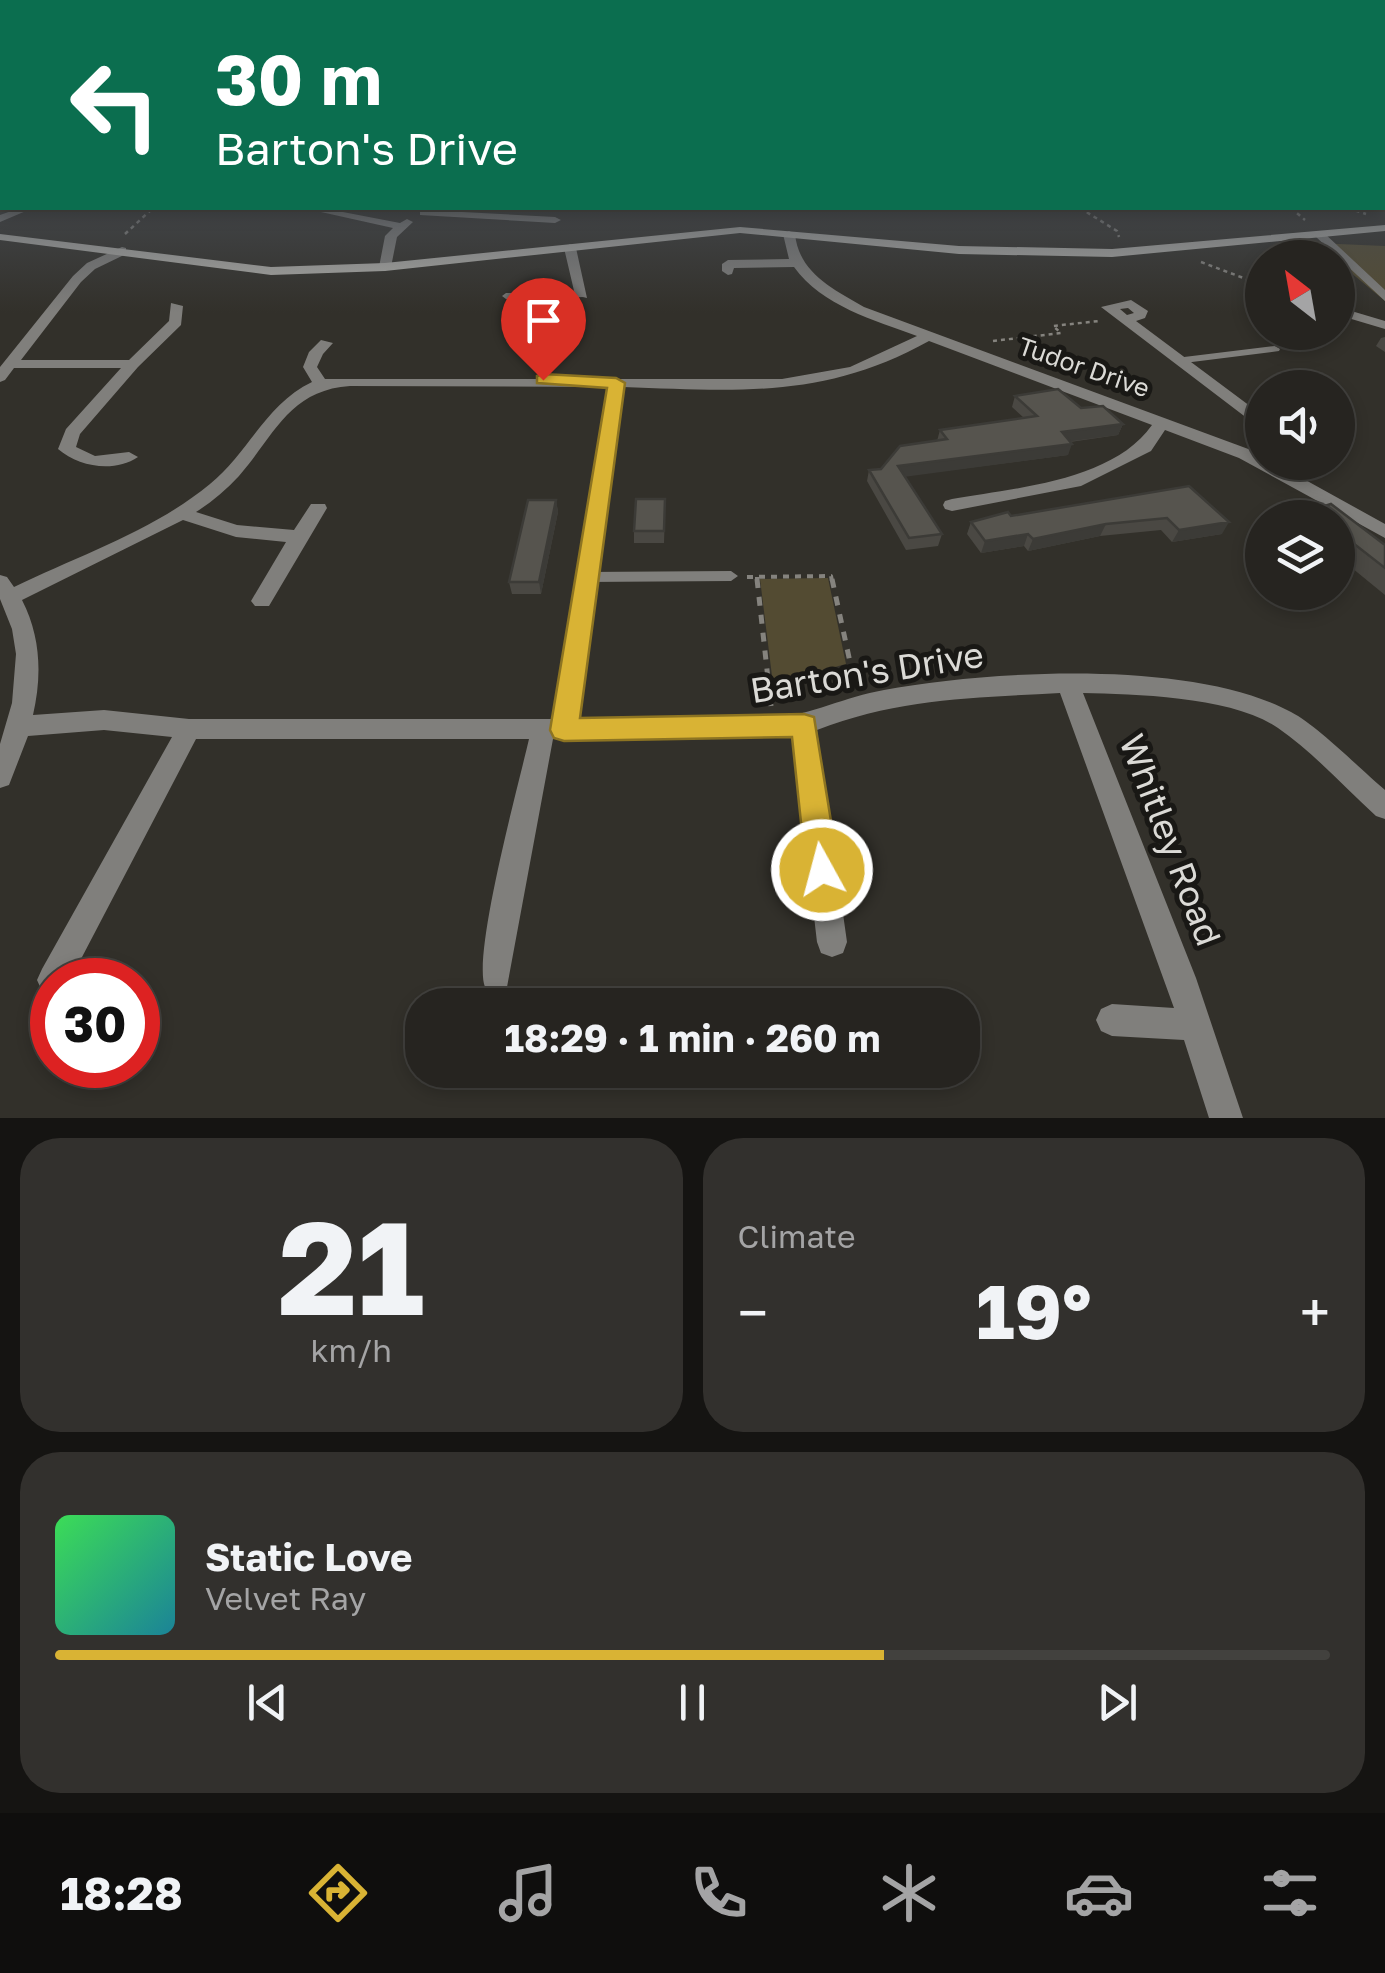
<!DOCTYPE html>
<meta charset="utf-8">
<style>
:root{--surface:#262420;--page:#32302d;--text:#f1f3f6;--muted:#a4a4a5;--line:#42413e;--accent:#d9b334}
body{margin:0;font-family:"Golos Text",sans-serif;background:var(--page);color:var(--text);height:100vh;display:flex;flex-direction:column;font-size:38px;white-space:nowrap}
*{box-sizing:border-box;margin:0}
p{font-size:32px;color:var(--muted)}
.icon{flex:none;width:55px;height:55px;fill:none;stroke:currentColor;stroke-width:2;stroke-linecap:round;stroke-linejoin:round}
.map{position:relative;height:1118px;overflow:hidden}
.side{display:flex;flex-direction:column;gap:20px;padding:20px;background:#151412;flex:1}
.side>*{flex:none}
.banner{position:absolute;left:0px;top:0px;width:1385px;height:210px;box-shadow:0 5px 15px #0003,0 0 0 2px var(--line);background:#0b6e4f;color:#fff;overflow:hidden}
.needle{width:65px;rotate:329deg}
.fabs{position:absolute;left:1245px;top:240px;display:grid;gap:20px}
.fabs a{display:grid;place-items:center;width:110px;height:110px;border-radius:50%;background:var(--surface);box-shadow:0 5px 15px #0003,0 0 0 2px var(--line);font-size:50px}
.speed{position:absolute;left:30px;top:958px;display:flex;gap:20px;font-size:50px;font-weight:700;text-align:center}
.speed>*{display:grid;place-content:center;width:130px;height:130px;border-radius:50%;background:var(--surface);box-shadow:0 5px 15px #0003,0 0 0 2px var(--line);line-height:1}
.speed .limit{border:15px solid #d22;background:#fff;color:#111}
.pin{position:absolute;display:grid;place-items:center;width:85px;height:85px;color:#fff;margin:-102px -42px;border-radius:50% 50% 50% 0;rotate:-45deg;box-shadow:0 0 10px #0007}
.pin .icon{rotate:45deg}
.me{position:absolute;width:110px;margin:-55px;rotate:353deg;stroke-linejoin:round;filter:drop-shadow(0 0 8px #0008)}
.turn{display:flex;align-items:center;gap:35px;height:210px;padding:0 50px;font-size:45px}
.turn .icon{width:130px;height:130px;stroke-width:2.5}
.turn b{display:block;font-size:70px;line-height:85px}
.big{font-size:75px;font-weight:700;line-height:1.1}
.side .widget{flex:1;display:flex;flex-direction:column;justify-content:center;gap:15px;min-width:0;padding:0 35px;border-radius:40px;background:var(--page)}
.side .dial{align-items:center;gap:0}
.dial b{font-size:130px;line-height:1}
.song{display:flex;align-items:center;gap:30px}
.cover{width:120px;height:120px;border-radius:15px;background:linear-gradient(135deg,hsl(130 70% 55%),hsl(190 70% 35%))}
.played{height:10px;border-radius:5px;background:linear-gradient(90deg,var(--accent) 65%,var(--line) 65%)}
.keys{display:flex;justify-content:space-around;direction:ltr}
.heat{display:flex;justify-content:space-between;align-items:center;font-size:55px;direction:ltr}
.side .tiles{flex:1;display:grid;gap:20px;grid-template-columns:1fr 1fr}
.widget:last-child{grid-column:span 2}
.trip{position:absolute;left:405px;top:988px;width:575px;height:100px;border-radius:40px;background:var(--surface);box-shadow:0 5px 15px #0003,0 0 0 2px var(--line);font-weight:700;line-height:100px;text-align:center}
.tab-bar{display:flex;height:160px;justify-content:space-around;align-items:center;background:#0f0e0d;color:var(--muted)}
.tab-bar .icon{width:70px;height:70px}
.tab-bar .selected{color:var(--accent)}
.tab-bar b{font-size:45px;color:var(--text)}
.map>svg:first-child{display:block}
.green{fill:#534b32}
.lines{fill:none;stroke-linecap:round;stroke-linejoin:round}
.path-far2{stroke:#85837e;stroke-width:2.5;stroke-dasharray:4 4;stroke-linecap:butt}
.path-far1{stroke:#85837e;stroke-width:4;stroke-dasharray:6 6;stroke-linecap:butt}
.path{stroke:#85837e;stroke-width:5;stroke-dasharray:9 9;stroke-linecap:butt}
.lane{fill:#807f7c;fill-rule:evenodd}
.street{fill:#807f7c;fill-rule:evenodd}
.secondary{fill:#adaca7;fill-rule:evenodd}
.wall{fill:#4a4843}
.shaded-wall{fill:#3c3b37}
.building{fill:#56544e;stroke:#3c3b37;stroke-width:2.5}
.route{fill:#d9b334;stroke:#8d7422;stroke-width:2.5}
.labels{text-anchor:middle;stroke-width:10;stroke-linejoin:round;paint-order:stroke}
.far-street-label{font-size:25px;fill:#dbdad6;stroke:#191815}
.near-street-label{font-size:35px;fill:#dbdad6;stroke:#191815}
</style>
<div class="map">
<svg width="1385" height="1118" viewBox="0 0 1385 1118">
<rect width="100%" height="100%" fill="#32302a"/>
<path class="green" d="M1315,243l70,3v55l-47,-39v-4z
M828,578l18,86 -73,20 -13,-105z"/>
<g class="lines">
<path class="path-far2" d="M1080,208l37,23 2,6
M1291,208l14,12
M1348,208l18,6
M125,234l28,-26
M1279,254l15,4
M1201,262l61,23
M993,341l68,-8 -8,-7 46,-5"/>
<path class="path-far1" d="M747,577l84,-1 1,5
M757,577v4"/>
<path class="path" d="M757,579l14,127
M832,579l23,106"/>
<path class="lane" d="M582,292l4,3 -1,2 -79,2 -4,-3 4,-3z
M1275,346l5,3 -1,2 -95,12 -5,-3 5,-3z
M731,571l7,5 -7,5 -145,1 -7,-5 7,-5z"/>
<path class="street" d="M20,208h13l-33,14v-7z
M303,208h19l78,15 7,-4 6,3 -16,15 -6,30 -6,4 -6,-4 6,-31 8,-8z
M424,210l131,7 6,3 -6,3 -135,-8v-4z
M789,231l6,3c4,39 38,55 69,73l387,143 11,7v5h11l112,62v14l-146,-80 -74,-28 -14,21 -70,35 -129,25 -7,-2 -2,-4 2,-4 7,-2c63,-11 161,-18 200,-74l-223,-84c-104,58 -191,50 -306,46l-45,332h195c39,-5 72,-22 111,-29 108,-20 309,-31 407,22 27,14 69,57 94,78v29l-9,-3c-32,-29 -63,-64 -98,-88 -44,-31 -141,-34 -195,-35l113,285 47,140h-34l-25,-78 -72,-4 -11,-5 -5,-11 5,-11 11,-5 62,4 -114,-315c-87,5 -160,5 -243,37l30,212 -4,11 -11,4 -11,-4 -4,-11 -24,-205 -240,2 -46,248 -11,5 -11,-5c-13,-32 34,-204 44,-248h-333l-126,241h-18v15l-10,-4 -5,-11 5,-11 130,-232 -68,-7 -76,6 -19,49 -9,3v-44l12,-41 4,-49 -4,-25 -12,-30v-24l7,2 7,10c66,-32 139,-56 196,-103 38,-31 56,-80 102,-102l-9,-15 6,-15 12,-12 12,3 -10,11 -6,13 8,12h457l68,-12 67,-31c-43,-16 -95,-30 -123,-69l-60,1 -2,6 -4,1 -6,-4v-7l6,-4 61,-1 -6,-25zM350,386l258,1 -54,332h-365l-85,-9 -71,5c9,-39 8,-78 -11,-115l161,-80 53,17 50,5 -35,59 4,5h14l58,-98 -2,-4h-14l-17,26 -57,-5 -41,-13c16,-10 30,-22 43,-36 35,-40 50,-86 111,-90z
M1315,232h8l62,58v11l-70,-65z
M570,244l6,4 11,50 -12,-3 -11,-47z
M122,247l4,1v6l-31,15 -14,13 -60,78h108l40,-39 2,-18 12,3 -2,19 -43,42 -58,67 -4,13 19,9 34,-4 9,5c-24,16 -59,10 -80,-8l8,-20 55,-61h-107l-9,12 -5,2v-15l73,-91 14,-13z
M1131,300l17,11 -3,7 -9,3 126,94v12l-6,-2 -155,-118zM1128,308l6,5 -7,2 -7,-6z
M1338,307l47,14v8l-47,-14z"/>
<path class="secondary" d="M1382,175l3,1v6l-3,-1z
M1385,225v6l-273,26 -153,-3 -219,-21 -355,38 -114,4 -271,-35v-6l271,33 114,-4 355,-36 219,19 153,3z"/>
</g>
<path class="wall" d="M1385,337v15l-9,-6 5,-8z
M1015,396l66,12 42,16 -5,11 -48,7 -2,13 -163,21 37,58 -4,12 -32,4 -39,-69 2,-11 12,-1 56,-28 3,-11 84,-12 -12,-11z
M1189,486l33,48 -50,8 -11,-12 -61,6 -72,15 -4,-5 -43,7 -14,-19 4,-12z
M556,500l2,12 -17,82h-29l-3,-12z
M1331,504l54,41v50l-44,-36 -3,1v-42h-36l4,-6z
M665,511l-1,32h-30v-12z"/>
<path class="shaded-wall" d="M1123,424l-5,11 -60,8 4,-11z
M1072,444l-4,11 -172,23 2,-12z
M556,500l2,12 -17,82 -2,-12z
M1229,522l-7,12 -50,8 7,-12z
M1106,524l-6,12 -72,15 5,-12z
M1028,534l-4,12 -43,7 4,-12z
M1353,543l-12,16 -3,1v-3l9,-13z"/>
<path class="building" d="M1058,389l23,19 22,-2 20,18 -61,8 10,12 -174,22 44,68 -33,4 -40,-68 12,-1 19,-23 47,-7 -7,-9 97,-14 -22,-20z
M1189,486l40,36 -50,8 -12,-12 -61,6 -73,15 -5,-5 -43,7 -14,-19 37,-10 3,4z
M636,499h29l-1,32h-30z
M528,500h28l-17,82h-30z
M1331,504l54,41v23l-32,-25 -6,1 -9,-7v-19h-25l-7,-6z"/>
<linearGradient id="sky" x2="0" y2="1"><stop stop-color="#1c1a17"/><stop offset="0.5" stop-color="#494e55"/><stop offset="1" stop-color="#494e55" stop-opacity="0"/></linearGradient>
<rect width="1385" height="313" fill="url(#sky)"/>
<path class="route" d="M543,374l73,4 9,5 -45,335 224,-4 10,3 25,153 -5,11 -12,4 -11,-4 -5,-11 -14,-133 -228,4 -10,-3 -4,-8 57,-342 -70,-5v-7z"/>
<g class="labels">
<g class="far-street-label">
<text transform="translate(1084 367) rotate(19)" y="9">Tudor Drive</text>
</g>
<g class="near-street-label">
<text transform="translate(867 673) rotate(-9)" y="12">Barton's Drive</text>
<text transform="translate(1170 840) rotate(69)" y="12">Whitley Road</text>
</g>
</g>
</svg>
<div class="fabs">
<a><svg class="needle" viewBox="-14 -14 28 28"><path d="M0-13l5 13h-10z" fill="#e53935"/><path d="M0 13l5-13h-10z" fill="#a4a4a5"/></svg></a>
<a><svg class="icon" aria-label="sound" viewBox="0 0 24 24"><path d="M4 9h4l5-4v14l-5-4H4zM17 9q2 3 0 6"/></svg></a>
<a><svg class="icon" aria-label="layers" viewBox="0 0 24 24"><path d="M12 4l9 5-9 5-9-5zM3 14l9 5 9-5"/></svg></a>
</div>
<div class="speed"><div class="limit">30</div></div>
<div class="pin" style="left:543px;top:380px;background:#d93025"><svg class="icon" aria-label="arrive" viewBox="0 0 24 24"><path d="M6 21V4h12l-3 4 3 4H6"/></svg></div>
<svg class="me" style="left:822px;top:870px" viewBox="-20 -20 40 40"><circle r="17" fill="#d9b334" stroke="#fff" stroke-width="3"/><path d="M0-11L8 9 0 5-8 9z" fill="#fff"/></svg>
<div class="trip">18:29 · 1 min · 260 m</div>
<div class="banner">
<div class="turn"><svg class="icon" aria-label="left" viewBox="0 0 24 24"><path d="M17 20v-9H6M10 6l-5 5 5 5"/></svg><div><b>30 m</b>Barton's Drive</div></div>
</div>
</div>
<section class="side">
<div class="tiles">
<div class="widget dial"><b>21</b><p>km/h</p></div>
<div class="widget"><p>Climate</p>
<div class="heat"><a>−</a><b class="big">19°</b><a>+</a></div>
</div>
<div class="widget">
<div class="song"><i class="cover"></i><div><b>Static Love</b><p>Velvet Ray</p></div></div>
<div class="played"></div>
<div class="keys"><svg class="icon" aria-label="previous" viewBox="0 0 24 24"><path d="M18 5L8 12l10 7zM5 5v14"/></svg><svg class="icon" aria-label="pause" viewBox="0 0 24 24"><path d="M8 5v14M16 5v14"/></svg><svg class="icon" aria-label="next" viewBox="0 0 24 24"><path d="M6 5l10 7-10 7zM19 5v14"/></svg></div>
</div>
</div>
</section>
<nav class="tab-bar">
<b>18:28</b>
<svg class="icon selected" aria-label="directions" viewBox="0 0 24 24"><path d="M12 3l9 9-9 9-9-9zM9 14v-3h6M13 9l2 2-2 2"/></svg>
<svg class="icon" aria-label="music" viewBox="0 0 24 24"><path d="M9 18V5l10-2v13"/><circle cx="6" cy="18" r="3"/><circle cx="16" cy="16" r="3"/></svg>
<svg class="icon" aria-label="phone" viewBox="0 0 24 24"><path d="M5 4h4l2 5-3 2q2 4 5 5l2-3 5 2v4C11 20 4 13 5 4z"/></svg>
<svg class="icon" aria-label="climate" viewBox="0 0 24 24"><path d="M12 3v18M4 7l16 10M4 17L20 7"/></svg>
<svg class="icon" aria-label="car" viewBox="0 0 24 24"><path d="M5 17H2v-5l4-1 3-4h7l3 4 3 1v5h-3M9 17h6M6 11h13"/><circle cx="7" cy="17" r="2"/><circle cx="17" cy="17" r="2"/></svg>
<svg class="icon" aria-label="filters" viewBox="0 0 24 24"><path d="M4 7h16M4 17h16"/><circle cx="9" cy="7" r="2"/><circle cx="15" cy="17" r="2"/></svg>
</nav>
